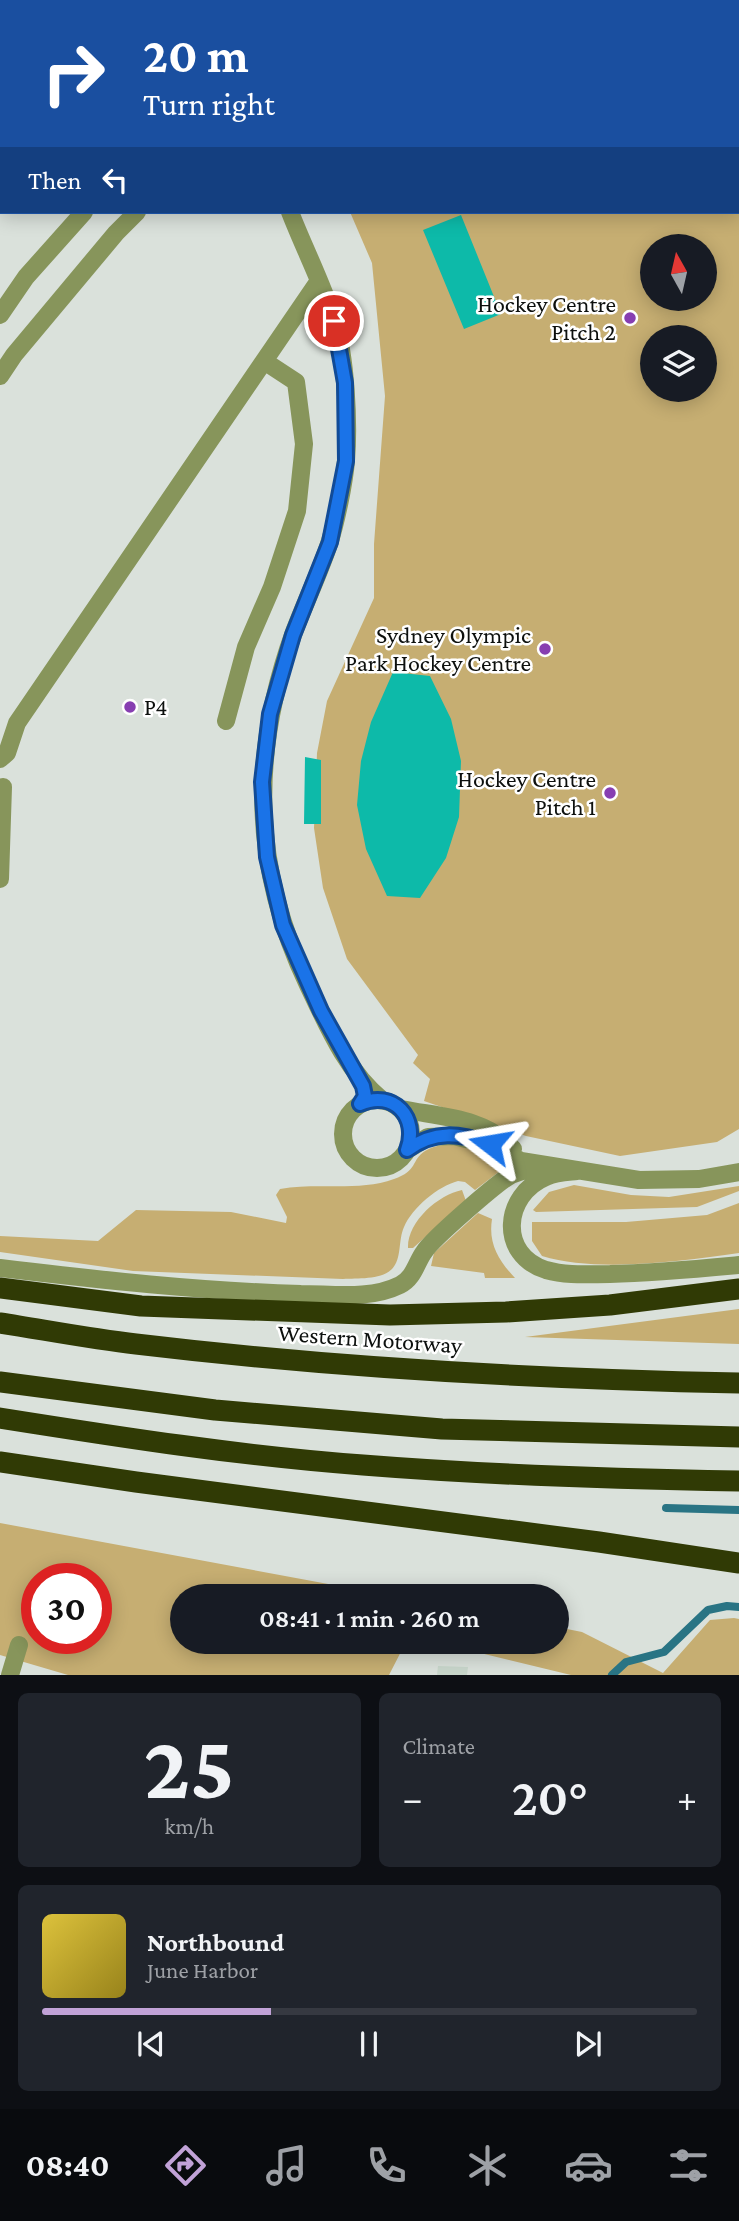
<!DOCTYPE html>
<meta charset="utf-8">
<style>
:root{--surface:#171b24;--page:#20242c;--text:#f1f3f6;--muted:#9ea1a6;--line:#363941;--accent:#c1a2d7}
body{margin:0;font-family:"Crimson Pro",serif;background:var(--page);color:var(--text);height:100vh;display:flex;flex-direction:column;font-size:26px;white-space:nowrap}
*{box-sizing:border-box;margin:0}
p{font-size:23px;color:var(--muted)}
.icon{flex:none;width:38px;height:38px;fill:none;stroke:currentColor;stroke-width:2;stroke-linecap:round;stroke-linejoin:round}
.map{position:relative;height:1675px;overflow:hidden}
.side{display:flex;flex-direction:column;gap:18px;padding:18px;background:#0d0f14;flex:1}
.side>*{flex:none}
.banner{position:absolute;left:0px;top:0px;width:740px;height:214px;box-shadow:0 4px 18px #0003;background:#1a4fa0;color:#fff;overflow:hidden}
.needle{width:46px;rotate:352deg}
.tools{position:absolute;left:640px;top:234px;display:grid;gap:14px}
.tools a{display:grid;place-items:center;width:77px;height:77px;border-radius:50%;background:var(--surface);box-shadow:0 4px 18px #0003;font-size:35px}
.speed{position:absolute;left:21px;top:1563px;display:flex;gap:14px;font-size:35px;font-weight:700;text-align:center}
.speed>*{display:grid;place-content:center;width:91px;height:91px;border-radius:50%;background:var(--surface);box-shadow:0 4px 18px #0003;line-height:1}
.speed .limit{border:10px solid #d22;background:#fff;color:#111}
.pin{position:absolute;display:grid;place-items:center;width:60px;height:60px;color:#fff;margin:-30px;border:4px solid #fff;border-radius:50%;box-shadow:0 2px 7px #0007}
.me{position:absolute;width:77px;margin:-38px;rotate:284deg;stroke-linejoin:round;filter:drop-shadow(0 0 5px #0008)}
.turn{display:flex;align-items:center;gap:24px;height:147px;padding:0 28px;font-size:32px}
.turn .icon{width:91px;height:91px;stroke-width:2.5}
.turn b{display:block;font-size:49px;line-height:60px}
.then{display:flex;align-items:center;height:66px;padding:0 28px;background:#0003;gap:14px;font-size:26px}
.big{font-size:52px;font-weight:600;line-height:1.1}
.side .tile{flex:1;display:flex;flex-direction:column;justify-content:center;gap:10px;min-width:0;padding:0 24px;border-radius:10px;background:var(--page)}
.side .dial{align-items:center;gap:0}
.dial b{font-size:91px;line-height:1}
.song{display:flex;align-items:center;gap:21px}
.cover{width:84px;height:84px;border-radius:10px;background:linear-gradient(135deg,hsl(50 70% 55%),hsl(50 70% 35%))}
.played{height:7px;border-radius:4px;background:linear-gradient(90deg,var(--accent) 35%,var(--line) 35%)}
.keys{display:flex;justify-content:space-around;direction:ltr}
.heat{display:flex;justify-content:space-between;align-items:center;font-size:38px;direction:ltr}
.side .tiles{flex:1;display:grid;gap:18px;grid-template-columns:1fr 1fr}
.tile:last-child{grid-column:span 2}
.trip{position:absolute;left:170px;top:1584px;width:399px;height:70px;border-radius:35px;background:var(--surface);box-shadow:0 4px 18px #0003;font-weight:600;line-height:70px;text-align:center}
.tab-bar{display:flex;height:112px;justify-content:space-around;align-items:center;background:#090b0e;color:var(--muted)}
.tab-bar .icon{width:49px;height:49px}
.tab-bar .current{color:var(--accent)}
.tab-bar b{font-size:32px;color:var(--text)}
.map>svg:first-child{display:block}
.built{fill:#c8d6cb}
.green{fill:#c6ae72;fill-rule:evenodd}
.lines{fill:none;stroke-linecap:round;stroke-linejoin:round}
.stream{stroke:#297484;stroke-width:8}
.building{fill:#0dbaa9}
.minor{stroke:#87955b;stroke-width:18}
.highway{stroke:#303a05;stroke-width:21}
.rail{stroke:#515552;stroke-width:5;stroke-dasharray:12 12;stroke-linecap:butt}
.route-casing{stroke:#114b97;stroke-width:18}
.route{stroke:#1a73e8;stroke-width:12}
.poi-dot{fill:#873eb1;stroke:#fff;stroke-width:2.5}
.labels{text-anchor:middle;stroke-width:5;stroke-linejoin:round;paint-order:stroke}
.poi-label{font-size:24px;fill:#0d100e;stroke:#fff;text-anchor:end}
.street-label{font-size:24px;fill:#0d100e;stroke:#fff}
</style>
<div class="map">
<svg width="739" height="1675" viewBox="0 0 739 1675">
<rect width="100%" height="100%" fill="#dae1db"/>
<path class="built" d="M438,1666l30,1 -1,8h-30z"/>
<path class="green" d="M431,0h265l1,2h-268z
M739,107v1022l-22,13 -97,14 -94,-20 -102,-35 6,-22 -17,-16 5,-8 -71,-96 -24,-71 -9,-60 3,-75 10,-52 47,-103v-54l11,-148 -13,-133 -22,-51h388zM653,247h52v52h-52zM653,338h52v52h-52z
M462,1144l29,5 13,19 -29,22 -10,-8 -7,-1c-20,5 -46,27 -54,46 -6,13 -2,32 -12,42 -11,11 -34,9 -49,10l-210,-8 -133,-19v-16l98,5 38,-31 95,2 55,11 1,-6 -11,-22 4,-6c38,-7 78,3 114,-10 24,-8 17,-19 31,-28 11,-7 25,-7 37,-7z
M574,1185l57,10 38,2 70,-11v5l-42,16 -161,5 -3,-2 16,-18z
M462,1190l4,11 -53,47h-5c-1,-26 30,-53 54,-58z
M739,1203v50c-58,8 -141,20 -197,3l-10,-15v-19h94l81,-7z
M478,1213l14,6c-4,25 7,42 23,59h-30l-1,-5 -53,-7 3,-13z
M739,1309v35l-214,-7z
M0,1523l393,73h-211v46h224l-17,33h-321l-68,-20zM37,1578h59v60h-59z
M734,1618l5,1v56h-168l-136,-33h121l1,-15 25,5 81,41 47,-53z"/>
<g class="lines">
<path class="stream" d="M666,1508l73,2
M612,1675l14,-13 38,-10 44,-42 19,-4 12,1"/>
</g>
<path class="building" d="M461,215l40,99 -37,15 -41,-99z
M393,672l37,4 21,43 10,42 -2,56 -13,41 -26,40 -33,-2 -21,-47 -9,-44 4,-44 10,-39z
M305,757l16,3v64h-17z"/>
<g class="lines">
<path class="minor" d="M298,2l2,-2
M352,2l2,-2
M290,212c14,36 32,71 44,108 12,36 15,103 12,141 -2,23 -10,61 -17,83 -10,30 -24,59 -35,88 -44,122 -42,236 14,353 19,40 39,87 74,115
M0,315l26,-38 58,-65
M0,376l14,-21 102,-122 21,-21
M226,721l20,-74 26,-60 25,-76 7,-67 -8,-62 -32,-21
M0,759l7,-6 10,-30 301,-441
M0,879l3,-92
M343 1134a34 34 0 1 1 68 0a34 34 0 1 1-68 0Z
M401,1109c39,8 84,8 112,40
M407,1150l21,-13 26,-1 36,9 31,16 118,19 60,-1 40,-7
M577,1171c-10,1 -21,1 -31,6 -43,18 -48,78 0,93 21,6 43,4 64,4 44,-1 86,-5 129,-9
M0,1268c100,12 200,23 301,26 32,0 69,6 99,-9 14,-7 16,-22 24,-33 8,-13 74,-70 87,-77 14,-6 27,-8 41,-9
M10,1675l9,-30"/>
<path class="highway" d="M0,1288l141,18 249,9 116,-3 104,-7 129,-16
M0,1323c45,7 91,16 136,21 200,24 401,35 603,39
M0,1382l215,28 227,19 297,8
M0,1418c120,19 241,38 363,47 125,10 250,14 376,16
M0,1462l136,20 463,60 140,21"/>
<path class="rail" d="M185,2l2,-2
M215,2l1,-2
M0,176l2,-2
M0,199l2,-1"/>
</g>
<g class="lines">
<defs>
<path id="route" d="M334,321l11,62 1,78 -16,81 -37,93 -23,79 -8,68 5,75 16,68 38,86 42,75 2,10 -5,8c34,-15 59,14 47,46 28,-20 52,-17 83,-6"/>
</defs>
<use href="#route" class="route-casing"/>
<use href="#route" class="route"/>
</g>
<g class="poi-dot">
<circle cx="630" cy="318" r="7"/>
<circle cx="545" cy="649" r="7"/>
<circle cx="130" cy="707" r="7"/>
<circle cx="610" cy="793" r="7"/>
</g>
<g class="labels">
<g class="poi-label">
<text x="616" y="312">Hockey Centre<tspan x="616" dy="28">Pitch 2</tspan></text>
<text x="531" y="643">Sydney Olympic<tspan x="531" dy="28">Park Hockey Centre</tspan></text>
<text x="144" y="715" text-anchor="start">P4</text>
<text x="596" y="787">Hockey Centre<tspan x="596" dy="28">Pitch 1</tspan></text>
</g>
<g class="street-label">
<text transform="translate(370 1339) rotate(4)" y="8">Western Motorway</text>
</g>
</g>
</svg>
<div class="tools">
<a><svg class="needle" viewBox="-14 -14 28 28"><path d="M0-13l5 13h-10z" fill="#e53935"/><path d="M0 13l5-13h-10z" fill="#9ea1a6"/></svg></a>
<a><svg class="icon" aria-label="layers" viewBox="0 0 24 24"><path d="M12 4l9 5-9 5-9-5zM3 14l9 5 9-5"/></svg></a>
</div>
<div class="speed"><div class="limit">30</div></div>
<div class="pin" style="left:334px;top:321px;background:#d93025"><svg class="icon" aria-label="arrive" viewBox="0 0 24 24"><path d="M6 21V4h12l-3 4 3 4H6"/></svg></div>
<svg class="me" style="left:490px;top:1144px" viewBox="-20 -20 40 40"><path d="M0-17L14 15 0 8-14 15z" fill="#1a73e8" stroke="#fff" stroke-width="4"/></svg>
<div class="trip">08:41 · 1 min · 260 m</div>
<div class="banner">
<div class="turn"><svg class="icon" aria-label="right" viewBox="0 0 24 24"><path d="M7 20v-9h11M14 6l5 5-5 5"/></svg><div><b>20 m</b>Turn right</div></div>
<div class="then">Then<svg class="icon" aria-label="left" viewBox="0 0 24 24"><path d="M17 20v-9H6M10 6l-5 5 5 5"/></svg></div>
</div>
</div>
<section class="side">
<div class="tiles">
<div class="tile dial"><b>25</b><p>km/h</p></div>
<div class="tile"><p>Climate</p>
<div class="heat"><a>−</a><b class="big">20°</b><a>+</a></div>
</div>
<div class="tile">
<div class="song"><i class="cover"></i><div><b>Northbound</b><p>June Harbor</p></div></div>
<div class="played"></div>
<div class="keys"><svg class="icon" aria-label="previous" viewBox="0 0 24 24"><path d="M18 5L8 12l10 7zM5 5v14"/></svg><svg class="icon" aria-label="pause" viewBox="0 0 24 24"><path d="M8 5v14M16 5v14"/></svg><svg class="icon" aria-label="next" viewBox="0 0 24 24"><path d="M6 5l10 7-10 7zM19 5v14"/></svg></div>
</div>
</div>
</section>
<nav class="tab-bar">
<b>08:40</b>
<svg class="icon current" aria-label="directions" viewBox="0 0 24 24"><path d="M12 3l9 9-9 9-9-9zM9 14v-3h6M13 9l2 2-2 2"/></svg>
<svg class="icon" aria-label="music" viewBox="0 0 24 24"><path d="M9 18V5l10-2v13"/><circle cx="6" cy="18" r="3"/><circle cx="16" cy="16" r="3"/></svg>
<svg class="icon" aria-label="phone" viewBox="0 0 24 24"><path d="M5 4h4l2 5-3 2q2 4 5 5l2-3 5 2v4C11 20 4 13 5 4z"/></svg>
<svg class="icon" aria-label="climate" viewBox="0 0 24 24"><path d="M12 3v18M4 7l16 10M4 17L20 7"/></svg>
<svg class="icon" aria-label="car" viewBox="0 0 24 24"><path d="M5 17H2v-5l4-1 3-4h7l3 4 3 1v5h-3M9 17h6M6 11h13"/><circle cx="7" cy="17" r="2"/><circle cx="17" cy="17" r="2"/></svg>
<svg class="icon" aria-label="filters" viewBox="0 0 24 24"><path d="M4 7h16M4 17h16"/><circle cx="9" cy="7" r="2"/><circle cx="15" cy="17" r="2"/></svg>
</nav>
